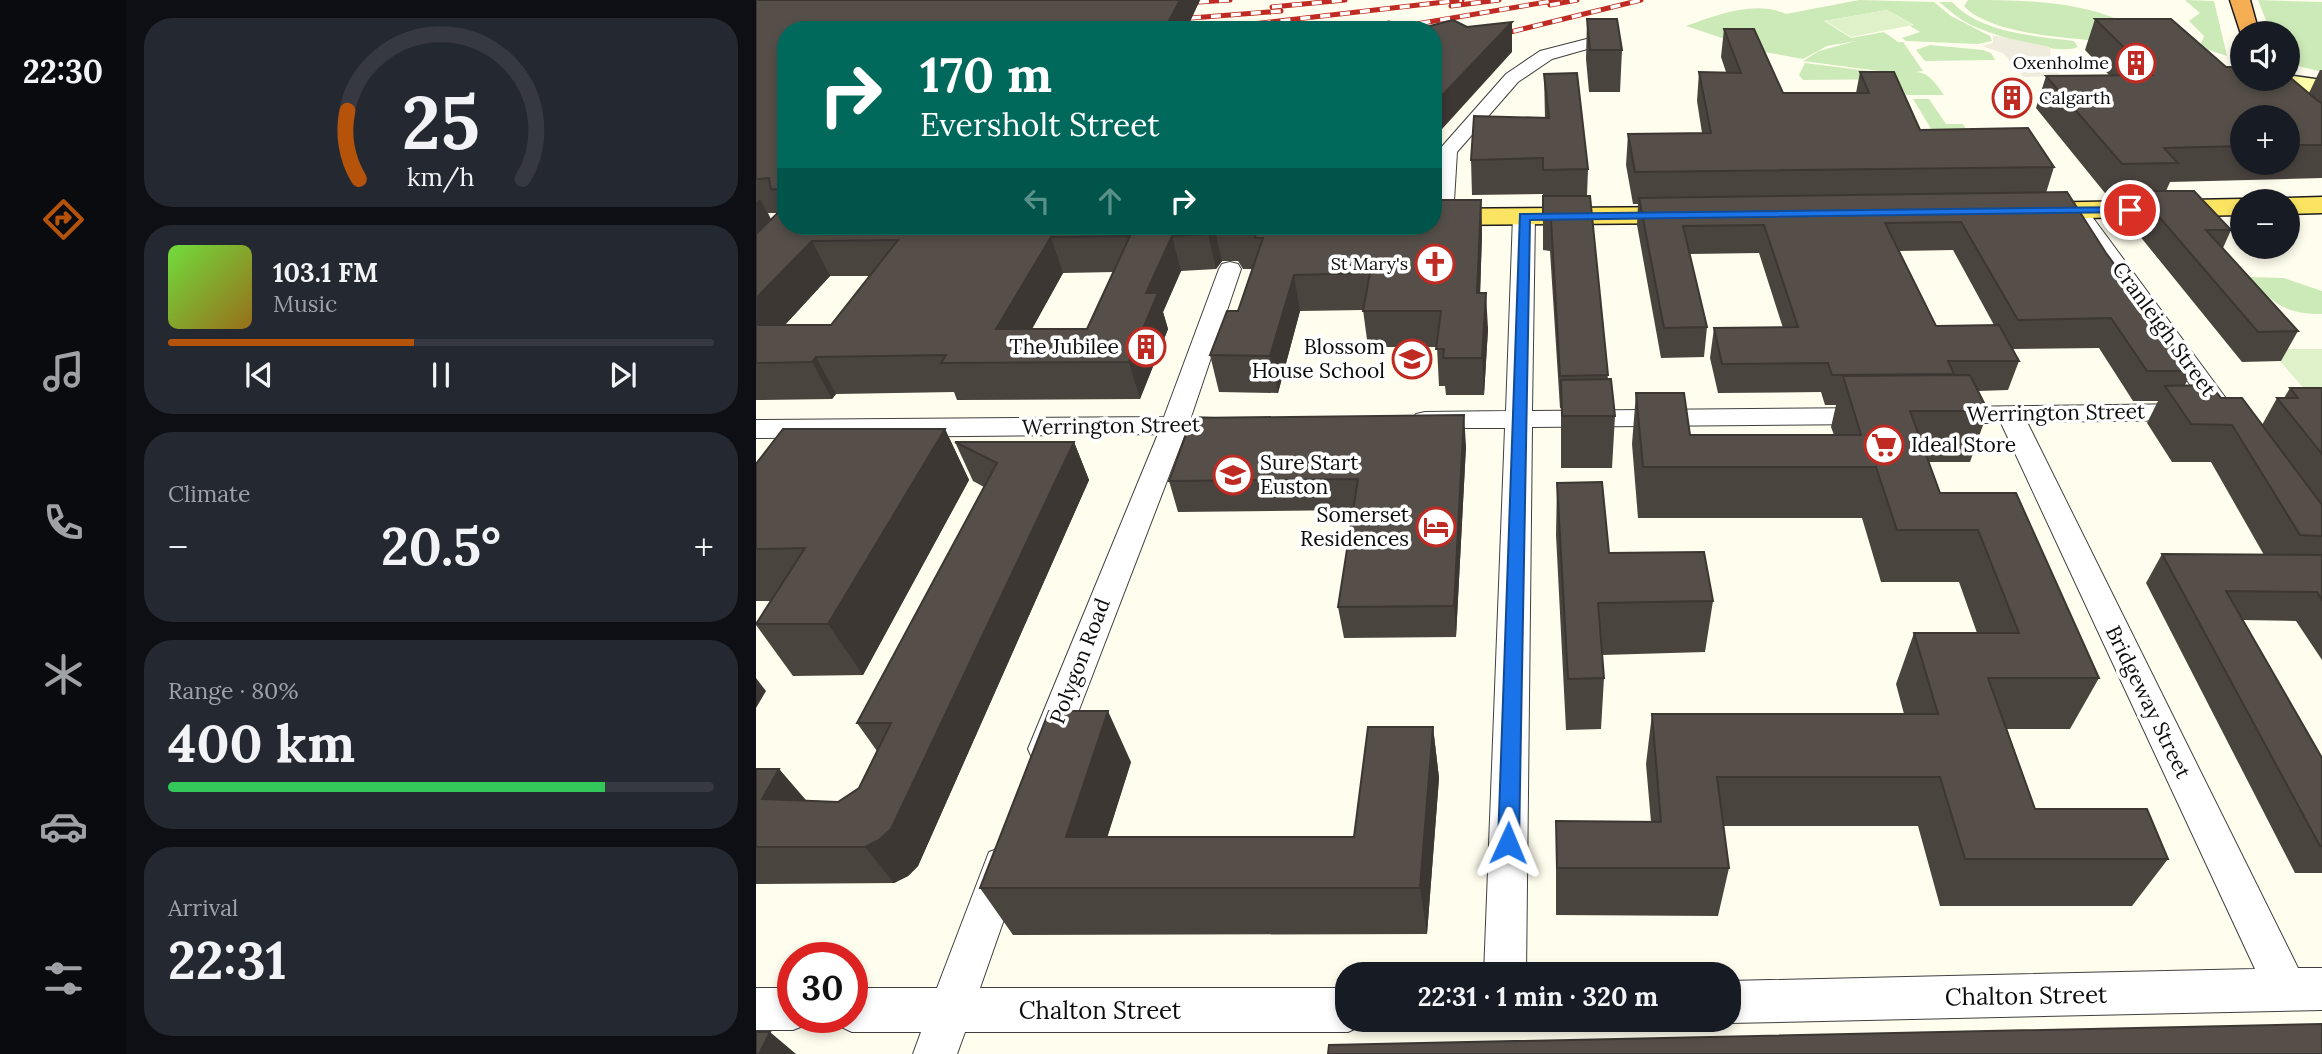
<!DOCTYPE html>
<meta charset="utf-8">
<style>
:root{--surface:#171b24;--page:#242831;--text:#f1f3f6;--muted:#9ea1a6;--line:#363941;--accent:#b45309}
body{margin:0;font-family:Lora,serif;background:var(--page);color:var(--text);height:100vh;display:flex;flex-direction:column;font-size:26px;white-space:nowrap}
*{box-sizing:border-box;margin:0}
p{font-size:23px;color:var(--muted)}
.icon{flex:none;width:38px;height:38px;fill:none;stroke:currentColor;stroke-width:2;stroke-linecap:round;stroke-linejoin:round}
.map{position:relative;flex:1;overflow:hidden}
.panel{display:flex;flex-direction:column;gap:18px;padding:18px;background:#0d0f14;width:630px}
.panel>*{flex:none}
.guide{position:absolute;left:21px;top:21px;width:665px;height:214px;border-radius:28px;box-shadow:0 4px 10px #0003;background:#00695c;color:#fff;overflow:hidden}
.tools{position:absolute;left:1474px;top:21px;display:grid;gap:14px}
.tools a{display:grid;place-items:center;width:70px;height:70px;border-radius:50%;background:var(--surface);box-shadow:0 4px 10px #0003;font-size:35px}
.speed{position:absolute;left:21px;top:942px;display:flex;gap:14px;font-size:35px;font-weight:700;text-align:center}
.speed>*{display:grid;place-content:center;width:91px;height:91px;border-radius:50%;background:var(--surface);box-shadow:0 4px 10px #0003;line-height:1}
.speed .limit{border:10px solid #d22;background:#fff;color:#111}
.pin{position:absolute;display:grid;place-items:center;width:60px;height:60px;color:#fff;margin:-30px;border:4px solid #fff;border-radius:50%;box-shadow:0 2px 7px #0007}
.me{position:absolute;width:77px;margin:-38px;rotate:1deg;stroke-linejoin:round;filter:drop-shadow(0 0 5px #0008)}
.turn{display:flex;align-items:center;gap:24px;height:147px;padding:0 28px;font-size:32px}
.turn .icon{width:91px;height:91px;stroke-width:2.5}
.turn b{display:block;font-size:49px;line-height:60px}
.lanes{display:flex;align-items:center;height:66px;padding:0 28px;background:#0003;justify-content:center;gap:35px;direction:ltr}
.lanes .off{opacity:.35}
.big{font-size:52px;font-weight:700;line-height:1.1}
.panel .tile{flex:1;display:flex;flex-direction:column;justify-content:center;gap:10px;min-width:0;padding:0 24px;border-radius:28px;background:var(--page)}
.panel .dial{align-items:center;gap:0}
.dial svg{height:182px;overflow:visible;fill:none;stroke:var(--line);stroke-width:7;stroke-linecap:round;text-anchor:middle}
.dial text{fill:var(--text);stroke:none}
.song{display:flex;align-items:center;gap:21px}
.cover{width:84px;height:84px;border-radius:10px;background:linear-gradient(135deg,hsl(100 70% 55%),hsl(40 70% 35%))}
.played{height:7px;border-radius:4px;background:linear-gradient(90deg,var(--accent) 45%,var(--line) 45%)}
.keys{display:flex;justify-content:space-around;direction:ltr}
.heat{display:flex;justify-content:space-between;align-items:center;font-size:38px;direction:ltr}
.charge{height:10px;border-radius:5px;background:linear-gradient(90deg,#34c759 80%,var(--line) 0)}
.trip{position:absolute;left:579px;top:962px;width:406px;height:70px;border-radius:28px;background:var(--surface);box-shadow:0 4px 10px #0003;font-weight:700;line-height:70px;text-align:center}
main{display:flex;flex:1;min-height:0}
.tabs{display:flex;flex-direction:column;width:126px;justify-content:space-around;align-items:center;background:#090b0e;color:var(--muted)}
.tabs .icon{width:49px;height:49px}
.tabs .current{color:var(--accent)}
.tabs b{font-size:32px;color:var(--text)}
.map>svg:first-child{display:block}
.green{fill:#cceab7}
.pitch{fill:#dff1c9}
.plaza{fill:#efecdd}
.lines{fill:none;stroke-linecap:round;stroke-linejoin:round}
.street-casing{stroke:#404040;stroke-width:2}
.secondary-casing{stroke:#2f2f2f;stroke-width:3}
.primary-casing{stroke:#1e1e1e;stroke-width:3}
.highway-casing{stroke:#1e1e1e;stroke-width:3}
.street{fill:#fff;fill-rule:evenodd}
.secondary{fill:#fffea8;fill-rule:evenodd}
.primary{fill:#fae462;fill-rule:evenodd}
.highway{fill:#f6ae54;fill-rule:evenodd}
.rail-casing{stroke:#bf2b23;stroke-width:5}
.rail{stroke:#fff;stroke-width:3.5;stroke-dasharray:10;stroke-linecap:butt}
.wall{fill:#4a443f;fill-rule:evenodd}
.shaded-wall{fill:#3c3733}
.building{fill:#564f49;stroke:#3c3733;stroke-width:2;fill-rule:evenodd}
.route{fill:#1a73e8;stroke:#114b97;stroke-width:2}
.labels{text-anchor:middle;stroke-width:7;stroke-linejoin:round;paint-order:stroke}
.far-poi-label{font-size:18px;fill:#0d0d0d;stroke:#fff;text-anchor:end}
.street-label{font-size:21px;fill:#0d0d0d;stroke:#fff}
.poi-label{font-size:21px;fill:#0d0d0d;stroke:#fff;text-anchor:end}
.near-street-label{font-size:24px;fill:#0d0d0d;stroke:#fff}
</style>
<main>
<nav class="tabs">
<b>22:30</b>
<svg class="icon current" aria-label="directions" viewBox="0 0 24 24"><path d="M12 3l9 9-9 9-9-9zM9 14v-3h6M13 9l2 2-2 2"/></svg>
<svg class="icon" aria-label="music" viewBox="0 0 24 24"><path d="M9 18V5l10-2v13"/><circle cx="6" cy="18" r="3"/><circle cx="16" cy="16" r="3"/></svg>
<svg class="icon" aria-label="phone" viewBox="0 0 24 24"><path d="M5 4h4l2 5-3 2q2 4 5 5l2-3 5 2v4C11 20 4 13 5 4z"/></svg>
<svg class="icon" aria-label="climate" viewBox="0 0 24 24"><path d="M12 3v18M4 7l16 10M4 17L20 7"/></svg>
<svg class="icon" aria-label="car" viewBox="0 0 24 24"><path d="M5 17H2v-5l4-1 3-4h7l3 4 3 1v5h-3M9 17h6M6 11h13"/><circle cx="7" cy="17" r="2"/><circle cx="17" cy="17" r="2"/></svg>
<svg class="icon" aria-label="filters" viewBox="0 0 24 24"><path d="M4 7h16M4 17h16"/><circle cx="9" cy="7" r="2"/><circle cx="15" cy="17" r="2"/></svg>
</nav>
<section class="panel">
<div class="tile dial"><svg viewBox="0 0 100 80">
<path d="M14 69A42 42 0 1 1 86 69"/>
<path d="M14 69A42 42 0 0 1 9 39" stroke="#b45309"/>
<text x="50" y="56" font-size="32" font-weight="700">25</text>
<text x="50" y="72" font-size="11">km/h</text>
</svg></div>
<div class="tile">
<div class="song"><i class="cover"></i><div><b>103.1 FM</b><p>Music</p></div></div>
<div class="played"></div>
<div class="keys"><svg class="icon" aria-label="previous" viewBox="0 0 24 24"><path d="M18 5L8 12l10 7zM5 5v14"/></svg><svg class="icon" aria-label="pause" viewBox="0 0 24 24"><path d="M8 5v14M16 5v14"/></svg><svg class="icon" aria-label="next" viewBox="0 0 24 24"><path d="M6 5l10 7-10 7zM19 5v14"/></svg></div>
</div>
<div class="tile"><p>Climate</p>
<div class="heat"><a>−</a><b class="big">20.5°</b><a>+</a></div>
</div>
<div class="tile"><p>Range · 80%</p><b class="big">400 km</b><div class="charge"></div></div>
<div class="tile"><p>Arrival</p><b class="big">22:31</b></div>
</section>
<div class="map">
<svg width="1566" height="1054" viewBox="0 0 1566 1054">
<rect width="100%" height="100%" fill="#fffded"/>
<path class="green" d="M1103,0l75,2 17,14 39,20 2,5 -14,3 -72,-3 -4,-3 18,-6 -10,-6 4,-1 -27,-15 -63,11 27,17 33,-6 14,10h5l20,29 -8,1c14,0 21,12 29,23h-38l-9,-16 -94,1 -4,-5 6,-12 79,10h10l-91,-12 16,-10 37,-10 -29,5 -24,13 -39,-7 -78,-26c31,-11 68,-26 100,-12z
M1212,0c52,0 106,0 154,21l-26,20c-35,-4 -108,-8 -132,-35z
M1429,0l29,1 13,55 -27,-9 4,-11 -15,-15 11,-8z
M1502,0l64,2v70l-24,-6 -11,-7v-26h-16z
M1183,2h13c29,31 82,34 122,39l4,6c-22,9 -85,-12 -107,-22 -12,-6 -22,-15 -32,-23z
M1174,45l53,5 8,3 4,7 -70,1 -9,-11z
M1157,99h16l17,25h17l11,17 -35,1z
M1492,277l36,1 38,13v23c-39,0 -48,-11 -74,-37z"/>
<path class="pitch" d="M1131,10l26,15 -62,12 -26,-16z
M1513,349h53v60z"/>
<path class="plaza" d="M1237,35l57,12 1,14 9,15 -36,1 -21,-24 -21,-7 11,-3z"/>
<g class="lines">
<defs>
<path id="street" d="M850,34l6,2 2,3 -2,3 -60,17 -34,23 -61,70 -4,65 -3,5h-16l-1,-33 5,-38 68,-77 34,-23z
M1322,205l7,2 151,205 4,6 -4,6 -9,2 -9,-2 -151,-213 4,-4z
M768,210l7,2 4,4 -3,195 340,-3 9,2 4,6 -4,6 -9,2 -340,3 -6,548h-42l21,-547h-80l-9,-2 -4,-6 4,-6 9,-2 81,-1 7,-195 4,-4z
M474,262l8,2 3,5 -50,148 47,2 3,6 -3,6 -53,3 -121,315 -5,11 -13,4 -13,-4 -5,-11 130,-315 -402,4v-18l408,-3 55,-148 3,-5z
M1434,404l9,2 4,6 -4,6 -9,2 -163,2 271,546h24v42l-593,13 -8,-3h8v-39l526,-12 -254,-546h-55l-9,-2 -4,-6 4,-6 9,-2z
M247,847l14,5 6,13 -43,123h368v32h17l-2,5 -15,7h-383l-8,22h-44l8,-22h-69l-15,-7 -4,-8h19v-29h85l52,-136z
M0,988h37v29h18l-3,7 -15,6h-37z"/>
<path id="secondary" d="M1531,75l35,5v14l-55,-8 -8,-2 -3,-5h31z"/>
<path id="primary" d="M1566,197v16l-35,1v-13h-10l10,-3z
M1486,199l10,2h-10v14l-215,4 -10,-2 -4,-6 4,-6 10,-2z
M934,207l10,2 4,6 -4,6 -10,2 -257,2v-16z"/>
<path id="highway" d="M1474,0h20l9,33h-17v4z"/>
</defs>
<use href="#street" class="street-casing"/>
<use href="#secondary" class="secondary-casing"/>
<use href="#primary" class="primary-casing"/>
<use href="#highway" class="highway-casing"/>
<use href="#street" class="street"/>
<use href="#secondary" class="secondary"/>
<use href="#primary" class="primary"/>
<use href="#highway" class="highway"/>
<defs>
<path id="rail" d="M443,2l31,-2
M794,5l27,-5
M695,6l48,-6
M516,7l73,-7
M435,18l90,-7
M445,30l261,-30
M600,30l33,-7
M625,30l177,-30
M738,36l147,-36"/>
</defs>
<use href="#rail" class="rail-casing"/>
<use href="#rail" class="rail"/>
</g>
<path class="wall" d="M0,0h444l-14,30h-400v196h647l48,-26 1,34 -2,59 8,36 -4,66h-38l-1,-9h-6l-2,-39h-69l-5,-37 -63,1 -22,82 -59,-1 -9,-37 28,-44 14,-42h-9l-5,-8h-16l-6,8 -35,2 -18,41 5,17 -28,70 -183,1 -3,-8 -118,2 -4,5 -76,1zM12,213h9l-6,6zM358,272l-27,57h-55l31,-56zM74,276h40l-39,49h-46z
M831,19l35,31 -2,42h-31l-3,-33z
M1339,19l131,48 83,26 11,-23h2v108l-152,4 -4,9 65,39 -8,18 75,83 -17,30 -39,1 -116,-143 9,-21h-26l-73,-90 10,-32 63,-1 -24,-25zM1486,117h45v46h-45z
M968,29l59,64h73l4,-21 60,58 134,37 -8,26 60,60 86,118 -7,14 36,13 41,27 15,-27h7l6,-10h32v272l-26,-39 -53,-1 79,138v115h-27l-149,-290 16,-29 102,1 -53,-93h-39l-25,-39 11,-22h-25l-34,-53 -87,1 7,12 -11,29 -30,1 10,20 -18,51h-41l11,31h76l83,185 -29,51h-63l28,80 133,50 -36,47h-192l-22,-80h-195l6,42 -11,48 -162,-1v-94l95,1 -5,-58 6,-50h252l-8,-30 18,-51h63l-18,-51h-78l-19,-64h-224l-6,-74 4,-51 54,42h144l-3,-8 5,-22h-11l-4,-13 -103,1 -8,-35 4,-30h69l-24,-75 -69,1 17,73 -3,30 -43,1 -24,-133 1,-21h-5l-7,-39 2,-31 74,-1 -5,-32 2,-29h27l-5,-15zM1197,250l41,75 -58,1 -37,-75z
M788,74l44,95 -1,27 21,183 7,37 -3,52h-51v-60h-1l-10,-157 -7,-1v-56l-71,1 -1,-35 74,-42z
M189,429l24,51 -106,195 -70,1 -37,-51 15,-24h-15v-137z
M199,442h119l15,38 -171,386 -10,10 -14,7 -138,1v-115h23l27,31 32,2 21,-14 18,-37 -20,-28 127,-236 -11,-6z
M710,446l-10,191 -112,1 -6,-31 15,-97 -175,2 -9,-31z
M801,483l52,70 104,48 -8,51 -103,3 2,23 -3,51 -35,1 -10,-195z
M677,727l6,51 -12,156 -414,1 -33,-47 151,-126 -24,75h247z"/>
<path class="shaded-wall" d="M424,0h20l-14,30h-22z
M756,22v30l-79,87v-34z
M4,199l18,34 -22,22v-52z
M725,200l1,34 -3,95 -2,-36z
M458,226l8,35 -6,8 -8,-35z
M416,236l9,35 -18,41 5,17 -28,70 -11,-37 17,-69z
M295,237l12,36 -50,90 -17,-34z
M56,241l18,35 -74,80v-58z
M538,275l6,36 -22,82 -8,-37z
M730,293l2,36 -4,66 -2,-37z
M60,357l20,37 -4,5 -20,-37z
M708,415l2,31 -10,191 -2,-31z
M189,429l24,51 -106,195 -35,-51z
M318,442l15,38 -171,386 -10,10 -14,7 -29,-36z
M0,678l10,13 -10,17z
M352,711l23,51 -39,124 -26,-49z
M677,727l6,51 -12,156 -7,-46z
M23,769l31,37 -48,-7z
M14,1032l26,22h-37z"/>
<path class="building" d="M0,0h424l-16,30h-378v160l-15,-1 -2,-11 -13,1z
M831,19h30l5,31h-32z
M1339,19h76l55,48h16v12h45v-4l31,26 4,2v42h-35v-28h-45v29l-78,2 14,15 -56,1 -76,-88 106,-1z
M697,20l14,7 45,-5 -79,83v-75h-19z
M968,29h30l29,64h86l-9,-21h34l26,58 108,-2 26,39 -419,5 -7,-38 83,-1 -12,-61 42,1z
M821,73l11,96 -45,1v-12l-72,2 3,-44 75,2 -5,-44z
M1381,191h57l37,39h-25l92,101 -40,1z
M1311,192l39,61 86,118h-45l-36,-53 -93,2 -57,-98 -76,1 51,103 63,-1 20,36h-71l6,13 -122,1 -4,-12 -106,1 -8,-36 84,-1 -34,-102 -81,1 24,101 -43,1 -25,-130z
M787,196h47l18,179 -48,1 -9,-156h-8z
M677,200h48l-4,93h9l-4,65h-39l1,-9h-8l5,-38h-78l7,-38 -76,2 -24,81 -60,-1 17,-44h11l25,-73h-8l1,-4h-20l-5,-8h-17l-6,8 -36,2 -26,57h12l-29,69 -188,1 5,-8 -130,2 -4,5 -56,1v-38h75l67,-85 -86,1 -56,57v-64l30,-29v21h647zM374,236l-43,93h-91l55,-92z
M1214,375l18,36h-78l30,82h76l83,185h-111l47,131h112l21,50h-203l-25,-82h-223l12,91h-172l-1,-47 105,1 -9,-108h286l-24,-81h105l-41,-103h-81l-21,-63h-233l-7,-74h48l6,42h171l-18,-59z
M855,379l4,37h-53l-1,-36z
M1455,385l10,13h21l80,107v31l-22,-1 -68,-110 -41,-1 -26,-38z
M1534,388h32v66l-45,-56h21z
M708,415l-10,191 -116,1 20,-128 -189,2 23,-63z
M27,429h162l-117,195h-72l49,-76 -49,1v-85z
M199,442h119l-183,387 -12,11 -14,7h-109v-78h23l-17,30 76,3 21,-14 32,-65h-34l140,-260z
M846,482l7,71 95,-1 9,49 -115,2 6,75 -36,1 -11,-196z
M1406,554l160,1v45l-5,-8 -91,-1 96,167v88h-2z
M293,711h59l-42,126h288l14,-110h65l-13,161h-440z
M1566,1024v30h-994l1,-9z
M0,1032h14l-11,22h-3z"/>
<path class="route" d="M1374,207l4,1v4l-604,8 -11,623 -3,7 -8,2 -7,-2 -3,-7 22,-629z"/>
<defs>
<symbol id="building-ring" viewBox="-11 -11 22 22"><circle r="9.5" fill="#fff" stroke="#bf2b23" stroke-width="1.5"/><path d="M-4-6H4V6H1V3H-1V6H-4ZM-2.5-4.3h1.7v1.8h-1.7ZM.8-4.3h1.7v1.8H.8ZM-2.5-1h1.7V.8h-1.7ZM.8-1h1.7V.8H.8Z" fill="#bf2b23"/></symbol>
<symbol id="church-ring" viewBox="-11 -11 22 22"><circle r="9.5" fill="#fff" stroke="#bf2b23" stroke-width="1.5"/><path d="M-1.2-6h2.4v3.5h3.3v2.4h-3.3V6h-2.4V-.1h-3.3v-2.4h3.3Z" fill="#bf2b23"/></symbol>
<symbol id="school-ring" viewBox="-11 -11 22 22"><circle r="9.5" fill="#fff" stroke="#bf2b23" stroke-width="1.5"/><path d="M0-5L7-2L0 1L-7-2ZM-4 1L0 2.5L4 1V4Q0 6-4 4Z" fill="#bf2b23"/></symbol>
<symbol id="supermarket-ring" viewBox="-11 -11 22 22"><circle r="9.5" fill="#fff" stroke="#bf2b23" stroke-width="1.5"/><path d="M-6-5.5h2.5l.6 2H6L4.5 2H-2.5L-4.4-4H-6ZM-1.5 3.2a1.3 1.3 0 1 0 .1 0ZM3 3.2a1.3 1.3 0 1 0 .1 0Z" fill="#bf2b23"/></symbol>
<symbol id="hotel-ring" viewBox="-11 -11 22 22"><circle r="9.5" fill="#fff" stroke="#bf2b23" stroke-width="1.5"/><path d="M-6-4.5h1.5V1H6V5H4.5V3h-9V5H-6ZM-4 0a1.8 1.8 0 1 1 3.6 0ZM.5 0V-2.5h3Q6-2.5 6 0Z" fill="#bf2b23"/></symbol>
</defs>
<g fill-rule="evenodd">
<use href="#building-ring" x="1358" y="41" width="44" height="44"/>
<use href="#building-ring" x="1234" y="76" width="44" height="44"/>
<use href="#church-ring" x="657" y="242" width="44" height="44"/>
<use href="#building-ring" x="368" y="325" width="44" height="44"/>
<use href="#school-ring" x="634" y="337" width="44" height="44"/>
<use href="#supermarket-ring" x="1106" y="423" width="44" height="44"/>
<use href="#school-ring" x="455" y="453" width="44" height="44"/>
<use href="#hotel-ring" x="658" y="505" width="44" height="44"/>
</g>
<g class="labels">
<g class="far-poi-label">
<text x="1353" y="69">Oxenholme</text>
<text x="1283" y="104" text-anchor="start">Calgarth</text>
<text x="652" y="270">St Mary's</text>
</g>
<g class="street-label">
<text transform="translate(1408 329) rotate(54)" y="7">Cranleigh Street</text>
<text transform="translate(1300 413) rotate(-1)" y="7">Werrington Street</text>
<text transform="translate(355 426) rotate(-1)" y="7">Werrington Street</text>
<text transform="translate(324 661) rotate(-69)" y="7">Polygon Road</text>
<text transform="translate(1392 702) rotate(64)" y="7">Bridgeway Street</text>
</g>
<g class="poi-label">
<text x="363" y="354">The Jubilee</text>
<text x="629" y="354">Blossom<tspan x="629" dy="24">House School</tspan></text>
<text x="1155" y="452" text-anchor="start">Ideal Store</text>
<text x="504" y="470" text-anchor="start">Sure Start<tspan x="504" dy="24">Euston</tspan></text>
<text x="653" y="522">Somerset<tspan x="653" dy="24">Residences</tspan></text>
</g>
<g class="near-street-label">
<text transform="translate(1270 996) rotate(-1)" y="8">Chalton Street</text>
<text x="344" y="1019">Chalton Street</text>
</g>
</g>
</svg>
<div class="tools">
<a><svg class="icon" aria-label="sound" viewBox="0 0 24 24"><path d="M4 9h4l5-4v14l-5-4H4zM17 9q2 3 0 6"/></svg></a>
<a>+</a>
<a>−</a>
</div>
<div class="speed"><div class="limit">30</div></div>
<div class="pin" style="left:1374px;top:210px;background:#d93025"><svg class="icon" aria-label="arrive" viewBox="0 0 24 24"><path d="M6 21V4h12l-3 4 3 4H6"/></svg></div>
<svg class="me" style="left:752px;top:843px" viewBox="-20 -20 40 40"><path d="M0-17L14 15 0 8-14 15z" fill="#1a73e8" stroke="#fff" stroke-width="4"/></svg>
<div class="trip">22:31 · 1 min · 320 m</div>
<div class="guide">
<div class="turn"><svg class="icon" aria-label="right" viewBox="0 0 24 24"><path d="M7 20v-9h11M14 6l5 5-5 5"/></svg><div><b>170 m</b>Eversholt Street</div></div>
<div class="lanes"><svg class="icon off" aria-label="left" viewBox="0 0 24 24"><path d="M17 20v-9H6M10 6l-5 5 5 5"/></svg><svg class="icon off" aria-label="ahead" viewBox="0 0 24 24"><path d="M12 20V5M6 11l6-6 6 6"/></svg><svg class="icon" aria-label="right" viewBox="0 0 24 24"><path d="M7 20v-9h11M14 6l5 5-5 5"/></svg></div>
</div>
</div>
</main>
